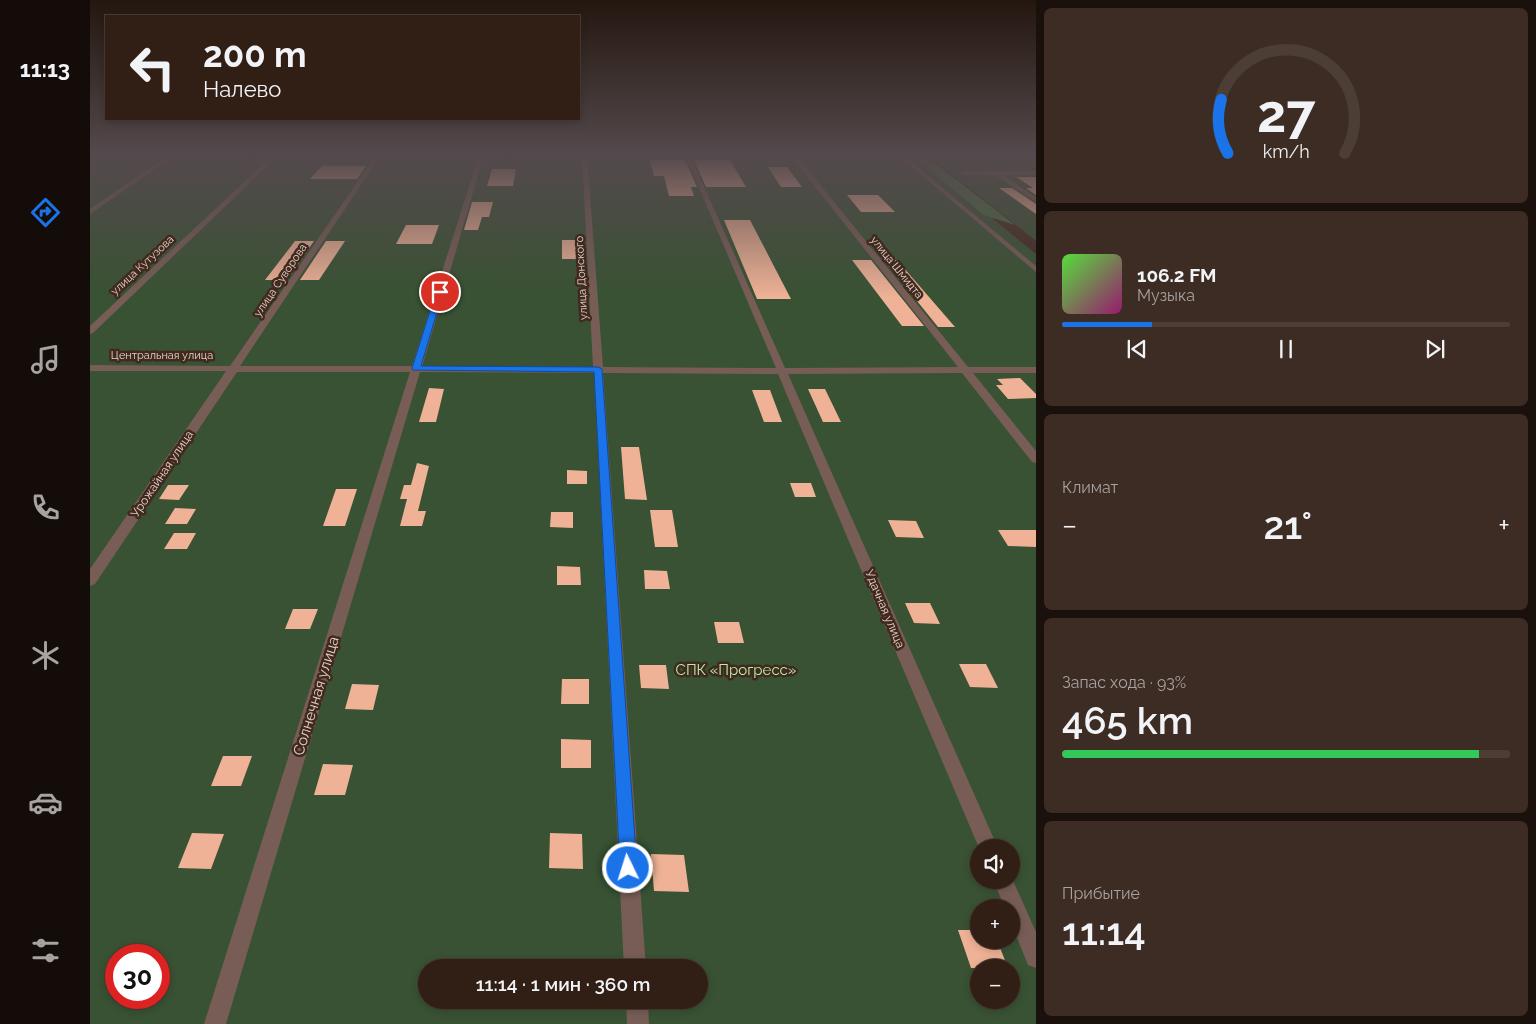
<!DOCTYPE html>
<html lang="ru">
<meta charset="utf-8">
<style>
:root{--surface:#311f16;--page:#3d2c23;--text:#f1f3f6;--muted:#a8a2a1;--line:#4c3d35;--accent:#1a73e8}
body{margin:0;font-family:Raleway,sans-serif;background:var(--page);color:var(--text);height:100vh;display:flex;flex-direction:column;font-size:19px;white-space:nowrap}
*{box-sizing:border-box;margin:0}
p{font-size:16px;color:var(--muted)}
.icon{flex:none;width:28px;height:28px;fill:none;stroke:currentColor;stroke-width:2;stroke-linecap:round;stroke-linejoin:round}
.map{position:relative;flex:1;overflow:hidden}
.drawer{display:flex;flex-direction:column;gap:8px;padding:8px;background:#1b110c;width:500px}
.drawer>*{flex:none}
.banner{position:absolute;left:15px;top:15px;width:475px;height:105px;border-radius:0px;box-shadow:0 2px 8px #0003,0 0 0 1px var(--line);background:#311f16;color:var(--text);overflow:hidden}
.fabs{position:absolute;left:880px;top:839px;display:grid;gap:10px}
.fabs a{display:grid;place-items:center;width:50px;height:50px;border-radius:50%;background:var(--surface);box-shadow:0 2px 8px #0003,0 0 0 1px var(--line);font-size:25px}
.speed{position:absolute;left:15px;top:944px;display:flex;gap:10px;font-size:25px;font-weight:700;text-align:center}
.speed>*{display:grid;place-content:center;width:65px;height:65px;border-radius:50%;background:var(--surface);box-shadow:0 2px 8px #0003,0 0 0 1px var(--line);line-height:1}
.speed .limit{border:8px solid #d22;background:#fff;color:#111}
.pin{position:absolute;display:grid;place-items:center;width:42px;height:42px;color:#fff;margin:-21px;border:2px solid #fff;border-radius:50%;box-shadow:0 1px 5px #0007}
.me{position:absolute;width:55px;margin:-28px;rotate:356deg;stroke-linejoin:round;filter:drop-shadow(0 0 4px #0008)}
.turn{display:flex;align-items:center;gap:18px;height:105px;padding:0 15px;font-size:22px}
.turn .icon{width:65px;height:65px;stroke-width:2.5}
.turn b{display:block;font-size:35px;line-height:42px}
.big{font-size:38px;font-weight:600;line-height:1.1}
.drawer .card{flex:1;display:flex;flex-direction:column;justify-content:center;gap:8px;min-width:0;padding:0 18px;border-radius:8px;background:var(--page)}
.drawer .dial{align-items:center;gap:0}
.dial svg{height:130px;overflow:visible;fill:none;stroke:var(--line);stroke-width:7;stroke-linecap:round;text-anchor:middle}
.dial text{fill:var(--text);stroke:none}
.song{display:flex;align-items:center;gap:15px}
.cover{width:60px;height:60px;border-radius:8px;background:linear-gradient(135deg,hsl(110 70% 55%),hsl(320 70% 35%))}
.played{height:5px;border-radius:2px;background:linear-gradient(90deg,var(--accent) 20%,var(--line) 20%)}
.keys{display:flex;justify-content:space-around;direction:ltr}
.heat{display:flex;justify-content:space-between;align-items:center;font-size:28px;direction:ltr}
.charge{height:8px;border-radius:4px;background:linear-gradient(90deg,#34c759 93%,var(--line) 0)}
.trip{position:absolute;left:328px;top:959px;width:290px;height:50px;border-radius:25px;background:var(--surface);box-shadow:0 2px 8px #0003,0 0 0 1px var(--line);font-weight:600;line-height:50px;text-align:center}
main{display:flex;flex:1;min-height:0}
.tab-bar{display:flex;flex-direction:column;width:90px;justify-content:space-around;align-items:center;background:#140c09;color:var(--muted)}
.tab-bar .icon{width:35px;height:35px}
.tab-bar .selected{color:var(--accent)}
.tab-bar b{font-size:22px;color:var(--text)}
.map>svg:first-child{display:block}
.green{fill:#385233;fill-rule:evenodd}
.forest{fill:#4a6f42}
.building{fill:#efb296}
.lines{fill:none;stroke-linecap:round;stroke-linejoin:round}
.street{fill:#775d56;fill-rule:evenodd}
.route{fill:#1a73e8;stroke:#114b97}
.labels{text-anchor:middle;stroke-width:5;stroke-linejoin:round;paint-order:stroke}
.far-street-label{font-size:11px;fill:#e3d3cc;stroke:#41291e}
.street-label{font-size:12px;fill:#e3d3cc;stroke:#41291e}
.near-park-label{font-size:15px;fill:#b4eea8;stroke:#41291e}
.near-street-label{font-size:15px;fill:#e3d3cc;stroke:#41291e}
</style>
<main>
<nav class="tab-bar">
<b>11:13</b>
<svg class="icon selected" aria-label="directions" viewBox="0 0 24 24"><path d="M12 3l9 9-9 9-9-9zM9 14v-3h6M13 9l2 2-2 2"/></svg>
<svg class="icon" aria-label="music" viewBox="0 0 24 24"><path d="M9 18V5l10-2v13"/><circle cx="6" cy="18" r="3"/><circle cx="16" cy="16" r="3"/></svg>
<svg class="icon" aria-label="phone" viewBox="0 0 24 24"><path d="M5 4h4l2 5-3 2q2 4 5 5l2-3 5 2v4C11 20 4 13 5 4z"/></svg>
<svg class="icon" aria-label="climate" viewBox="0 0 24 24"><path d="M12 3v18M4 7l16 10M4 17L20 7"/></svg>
<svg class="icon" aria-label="car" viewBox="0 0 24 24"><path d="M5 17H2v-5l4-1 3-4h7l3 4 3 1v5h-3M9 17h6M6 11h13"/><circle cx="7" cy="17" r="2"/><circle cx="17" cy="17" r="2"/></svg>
<svg class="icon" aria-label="filters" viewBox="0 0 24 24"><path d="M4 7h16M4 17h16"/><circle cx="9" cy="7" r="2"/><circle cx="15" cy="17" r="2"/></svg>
</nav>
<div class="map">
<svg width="946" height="1024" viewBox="0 0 946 1024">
<rect width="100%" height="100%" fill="#41291e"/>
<path class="green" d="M0,155h825l121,99v770h-946zM889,848h32v32h-32zM889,908h32v32h-32zM26,955h43v43h-43zM336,968h273v32h-273zM889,968h32v32h-32z
M838,155h108v86z"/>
<path class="forest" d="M822,155h13l90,70 -31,-10z"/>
<path class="building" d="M560,160h35l12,27h-6l3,9h-25l-5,-20h-10z
M604,160h36l16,27h-40z
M232,166h44l-9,13h-47z
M678,167h19l15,20h-21z
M402,169h24l-3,17h-26z
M926,177h20v18l-10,-7h7z
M909,188h13l24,16v10z
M757,195h31l17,17h-34z
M382,202h21l-4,15h-7l-4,13h-14z
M634,220h26l41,79h-34z
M316,225h33l-7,19h-36z
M472,240h14v19h-14z
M205,241h19l-27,39h-22z
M236,241h19l-26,39h-19z
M762,260h19l53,66h-22z
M794,260h13l58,67h-17z
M930,378l16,16v4l-28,1 -12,-14h7l-6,-6z
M339,388l15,1 -8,33h-17z
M718,389h17l16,33h-18z
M662,390h18l12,32h-18z
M531,447h18l8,53 -22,-1z
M327,463l12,3 -11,45h8l-4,15h-22l7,-27h-7l4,-14h7z
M477,470l20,1v13h-20z
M700,483h21l5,14h-21z
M78,485h21l-10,15 -20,-1z
M246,489h21l-12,37h-22z
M85,508l21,1 -9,15h-22z
M560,510h22l6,37h-23z
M461,512h22v16l-23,-1z
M798,520l28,1 8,17 -28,-1z
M908,530h38v17l-28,-1z
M84,533h22l-9,16h-23z
M467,566l23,1 1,18h-24z
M554,570l23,1 3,18h-25z
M815,603h25l10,21 -26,-1z
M203,609h25l-8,20h-25z
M624,622h25l5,21h-26z
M869,664h27l12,24 -28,-1z
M549,665h27l3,24 -28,-1z
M472,679h27v25h-28z
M262,684l27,1 -6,25 -28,-1z
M471,739l30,1v28h-30z
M133,756h29l-11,30h-30z
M233,764l30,1 -8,30h-31z
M102,833l32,1 -13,35 -33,-1z
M460,833l32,1 1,35 -34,-1z
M561,854l33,1 5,37 -35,-1z
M868,930h21v10h18l11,28h-37z"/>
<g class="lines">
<path class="street" d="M79,155h6l-85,59v-5z
M183,155h6l-186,178 -3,1v-8z
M286,155h5l-141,211h172l67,-211h5l-62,212h171l-11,-212h5l16,212 173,1 -91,-213h5l95,213 173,-1 -168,-212h6l172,212h68v6h-63l63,78v12l-4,-1 -70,-89 -174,1 210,474h-19l-201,-474 -175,-1 43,595h-22l-30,-595 -174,-1 -194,652h-22l206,-652h-173l-142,212 -5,2v-17l136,-198h-136v-6l140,1z
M808,155h5l133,111v6z
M873,171h73v4h-33l33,22v5l-41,-27 -34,-1z
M921,876l25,56v36l-8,-3 -17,-42v-15h-6l-12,-28h18z
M536,1000h22l1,24h-22z"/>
</g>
<linearGradient id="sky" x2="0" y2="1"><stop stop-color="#241710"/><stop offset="0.52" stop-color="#54494c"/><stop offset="1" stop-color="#54494c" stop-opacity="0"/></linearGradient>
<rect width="946" height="298" fill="url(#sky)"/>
<path class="route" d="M350,290l3,2 -22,74 177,1 4,2 35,499 -2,6 -7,3 -6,-3 -2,-6 -26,-496 -181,-2 -1,-2 24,-76z"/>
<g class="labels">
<g class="far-street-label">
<text transform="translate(52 265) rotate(-43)" y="4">улица Кутузова</text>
<text transform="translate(807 267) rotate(51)" y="4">улица Шмидта</text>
<text transform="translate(491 278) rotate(-93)" y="4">улица Донского</text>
<text transform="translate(190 280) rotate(-56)" y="4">улица Суворова</text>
<text x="72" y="359">Центральная улица</text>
</g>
<g class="street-label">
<text transform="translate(72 474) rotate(-56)" y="4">Урожайная улица</text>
<text transform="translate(795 609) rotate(67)" y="4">Удачная улица</text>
</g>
<g class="near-park-label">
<text x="646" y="675">СПК «Прогресс»</text>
</g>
<g class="near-street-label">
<text transform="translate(226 696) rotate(-73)" y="5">Солнечная улица</text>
</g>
</g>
</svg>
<div class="fabs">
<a><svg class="icon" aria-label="sound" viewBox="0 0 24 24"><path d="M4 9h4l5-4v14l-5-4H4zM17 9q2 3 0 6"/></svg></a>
<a>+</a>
<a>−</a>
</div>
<div class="speed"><div class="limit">30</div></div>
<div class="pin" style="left:350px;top:292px;background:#d93025"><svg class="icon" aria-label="arrive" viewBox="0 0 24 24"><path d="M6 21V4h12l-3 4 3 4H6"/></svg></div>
<svg class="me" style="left:538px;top:868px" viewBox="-20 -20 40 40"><circle r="17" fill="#1a73e8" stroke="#fff" stroke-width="3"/><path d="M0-11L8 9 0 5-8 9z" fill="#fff"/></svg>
<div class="trip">11:14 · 1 мин · 360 m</div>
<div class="banner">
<div class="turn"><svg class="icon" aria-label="left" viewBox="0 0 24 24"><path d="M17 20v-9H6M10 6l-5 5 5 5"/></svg><div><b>200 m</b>Налево</div></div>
</div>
</div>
<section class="drawer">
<div class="card dial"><svg viewBox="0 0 100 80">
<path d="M14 69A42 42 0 1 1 86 69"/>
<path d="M14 69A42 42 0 0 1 10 36" stroke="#1a73e8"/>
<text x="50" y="56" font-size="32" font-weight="700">27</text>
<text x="50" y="72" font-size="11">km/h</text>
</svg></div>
<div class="card">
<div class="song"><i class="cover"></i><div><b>106.2 FM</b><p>Музыка</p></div></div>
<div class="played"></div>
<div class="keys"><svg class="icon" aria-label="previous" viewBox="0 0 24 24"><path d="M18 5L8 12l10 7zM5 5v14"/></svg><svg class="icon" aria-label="pause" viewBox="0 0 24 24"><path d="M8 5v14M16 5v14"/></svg><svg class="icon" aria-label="next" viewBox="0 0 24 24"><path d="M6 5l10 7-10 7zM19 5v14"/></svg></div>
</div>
<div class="card"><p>Климат</p>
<div class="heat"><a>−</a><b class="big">21°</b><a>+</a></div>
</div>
<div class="card"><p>Запас хода · 93%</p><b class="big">465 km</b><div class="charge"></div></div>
<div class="card"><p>Прибытие</p><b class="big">11:14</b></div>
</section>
</main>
